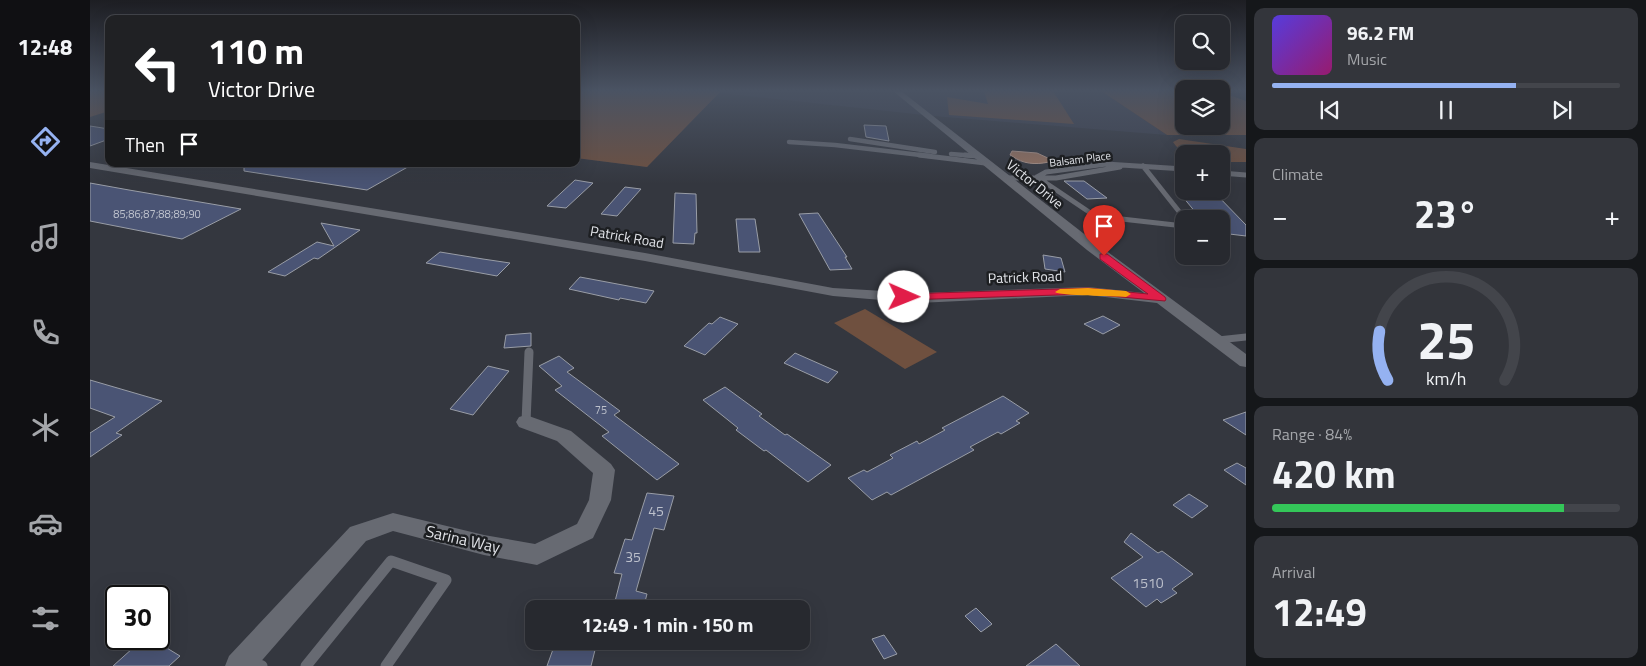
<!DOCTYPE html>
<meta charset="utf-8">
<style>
:root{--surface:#27292f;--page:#33353b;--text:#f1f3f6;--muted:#a4a6aa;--line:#43454b;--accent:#95b2f1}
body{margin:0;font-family:"Titillium Web",sans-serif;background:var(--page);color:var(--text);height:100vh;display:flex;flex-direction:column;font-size:19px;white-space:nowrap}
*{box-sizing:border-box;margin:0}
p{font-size:16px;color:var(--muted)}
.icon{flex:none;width:28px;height:28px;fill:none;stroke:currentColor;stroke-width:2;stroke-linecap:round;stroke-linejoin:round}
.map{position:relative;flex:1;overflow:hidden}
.drawer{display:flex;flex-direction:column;gap:8px;padding:8px;background:#15171a;width:400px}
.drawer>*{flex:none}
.top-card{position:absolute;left:15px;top:15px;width:475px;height:152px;border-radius:10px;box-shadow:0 5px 20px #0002,0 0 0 1px var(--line);background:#202124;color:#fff;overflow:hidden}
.tools{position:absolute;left:1085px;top:15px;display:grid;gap:10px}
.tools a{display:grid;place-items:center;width:55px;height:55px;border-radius:10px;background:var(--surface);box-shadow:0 5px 20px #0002,0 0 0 1px var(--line);font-size:25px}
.speed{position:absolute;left:15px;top:585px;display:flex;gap:10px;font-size:25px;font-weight:700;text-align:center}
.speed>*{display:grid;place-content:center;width:65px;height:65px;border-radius:50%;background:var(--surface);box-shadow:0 5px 20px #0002,0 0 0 1px var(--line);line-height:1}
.speed .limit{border:2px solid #111;border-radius:8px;background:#fff;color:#111}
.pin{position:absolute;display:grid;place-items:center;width:42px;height:42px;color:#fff;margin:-51px -21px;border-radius:50% 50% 50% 0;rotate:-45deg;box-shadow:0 0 5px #0007}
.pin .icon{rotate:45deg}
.me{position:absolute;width:55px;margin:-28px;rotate:91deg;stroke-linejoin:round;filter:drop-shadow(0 0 4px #0008)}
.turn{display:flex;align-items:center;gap:18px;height:105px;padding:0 20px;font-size:22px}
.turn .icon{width:65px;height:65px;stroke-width:2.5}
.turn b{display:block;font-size:35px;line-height:42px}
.then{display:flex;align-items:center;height:48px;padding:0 20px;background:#0003;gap:10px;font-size:19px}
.big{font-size:38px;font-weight:700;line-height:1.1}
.drawer .card{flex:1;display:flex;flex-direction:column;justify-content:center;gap:8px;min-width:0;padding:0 18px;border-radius:10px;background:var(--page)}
.drawer .dial{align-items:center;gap:0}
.dial svg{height:130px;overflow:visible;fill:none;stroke:var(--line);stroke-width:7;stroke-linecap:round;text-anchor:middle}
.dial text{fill:var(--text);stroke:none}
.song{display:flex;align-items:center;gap:15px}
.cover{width:60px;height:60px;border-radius:8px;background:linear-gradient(135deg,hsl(250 70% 55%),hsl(320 70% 35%))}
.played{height:5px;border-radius:2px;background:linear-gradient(90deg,var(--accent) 70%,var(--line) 70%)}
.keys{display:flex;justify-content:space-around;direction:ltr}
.heat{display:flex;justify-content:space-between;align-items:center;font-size:28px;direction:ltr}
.charge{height:8px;border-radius:4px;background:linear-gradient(90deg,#34c759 84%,var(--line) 0)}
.trip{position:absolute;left:435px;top:600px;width:285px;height:50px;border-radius:10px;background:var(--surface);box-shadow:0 5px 20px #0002,0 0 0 1px var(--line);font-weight:700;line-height:50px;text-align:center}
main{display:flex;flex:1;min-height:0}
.menu{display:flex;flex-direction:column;width:90px;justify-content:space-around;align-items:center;background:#101013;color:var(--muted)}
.menu .icon{width:35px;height:35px}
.menu .selected{color:var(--accent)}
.menu b{font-size:22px;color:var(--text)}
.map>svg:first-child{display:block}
.built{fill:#3c404e}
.green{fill:#6f503f}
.water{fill:#967260;stroke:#ad9489}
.building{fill:#4a5474;stroke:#999da6}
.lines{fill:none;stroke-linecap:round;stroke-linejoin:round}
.service-far4{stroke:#676a72;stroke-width:4.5}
.service-far3{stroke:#676a72;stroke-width:5}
.service-far2{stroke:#676a72;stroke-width:7}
.service-far1{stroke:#676a72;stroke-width:9}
.service{stroke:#676a72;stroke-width:11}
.minor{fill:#676a72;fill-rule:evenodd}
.route{fill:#e11d48;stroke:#92132f}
.slow{fill:#f59e0b}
.labels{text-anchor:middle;stroke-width:5;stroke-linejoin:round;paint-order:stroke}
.far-street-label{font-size:11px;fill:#e3e5ea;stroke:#1d1f22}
.number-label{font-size:11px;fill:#bdc1cc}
.street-label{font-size:14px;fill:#e3e5ea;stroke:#1d1f22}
.near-number-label{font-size:14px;fill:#bdc1cc}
.near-street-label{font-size:16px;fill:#e3e5ea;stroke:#1d1f22}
</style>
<main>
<nav class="menu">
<b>12:48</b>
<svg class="icon selected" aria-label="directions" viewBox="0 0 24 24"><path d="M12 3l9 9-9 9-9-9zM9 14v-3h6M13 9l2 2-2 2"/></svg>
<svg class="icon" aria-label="music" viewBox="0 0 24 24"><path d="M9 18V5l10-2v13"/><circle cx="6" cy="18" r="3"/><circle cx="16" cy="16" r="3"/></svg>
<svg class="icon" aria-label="phone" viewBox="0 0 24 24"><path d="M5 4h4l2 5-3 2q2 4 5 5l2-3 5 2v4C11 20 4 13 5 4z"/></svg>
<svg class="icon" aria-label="climate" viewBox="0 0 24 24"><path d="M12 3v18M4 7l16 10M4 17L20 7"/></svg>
<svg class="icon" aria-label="car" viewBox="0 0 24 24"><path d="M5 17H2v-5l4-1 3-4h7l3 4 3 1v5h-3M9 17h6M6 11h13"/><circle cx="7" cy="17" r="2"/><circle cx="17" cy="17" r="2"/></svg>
<svg class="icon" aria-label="filters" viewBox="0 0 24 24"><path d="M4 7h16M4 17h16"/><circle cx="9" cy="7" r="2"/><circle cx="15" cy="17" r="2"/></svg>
</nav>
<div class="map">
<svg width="1156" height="666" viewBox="0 0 1156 666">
<rect width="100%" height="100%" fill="#34373f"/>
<path class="built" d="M486,91h525l66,44 -234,-19 -214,-23 -72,74 -71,-9z"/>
<path class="green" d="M0,91h19v20l-19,6z
M486,91h145l-74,76 -71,-9z
M894,91h69l21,33 -125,-9 -2,-18 41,7z
M1011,91h83v35h37v-34l25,9v34h-79z
M1089,139l67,10v13h-25v-8c-18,0 -38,5 -48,-12z
M775,309l72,43 -32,17 -71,-46z"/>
<path class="water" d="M922,151l25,2 13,6 -1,3c-14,3 -26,2 -37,-6l-2,-1z"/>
<path class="building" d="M774,125l22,1 3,15 -23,-4z
M0,126l19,3v10l-19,7z
M154,164h169l-46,26 -123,-19z
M485,180l18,3 -27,25 -19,-2z
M974,181h20l23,17 -20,1z
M0,183l39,7 112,19 -59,30 -92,-18z
M535,187l16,2 -24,27 -16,-2z
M1088,191h35l33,34v11l-25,-3v-14h-20z
M585,193l21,1 1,39h-2l-1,11 -21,-1z
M728,213l29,44h-2l7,12 -22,1 -31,-56z
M646,219h19l5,33h-21z
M231,223l39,7 -42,29 -4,-1 -29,18 -17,-4 49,-30 17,4z
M350,252l43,7 27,4 -13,13 -71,-13z
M953,255l18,3 4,14 -20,-3z
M490,277l48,9 26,5 -8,12 -26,-5 -1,2 -50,-11z
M1013,316l17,9 -17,9 -19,-10z
M630,317l18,7 -33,31 -21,-9 25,-23 3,1z
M441,333v13l-27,2 2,-13z
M705,353l43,19 -10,11 -44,-20z
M469,356l15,12 -7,4 53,39 -6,4 65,49 -22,16 -55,-44 7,-4 -54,-42 7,-4 -23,-20z
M398,366l21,5 -36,44 -23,-6z
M0,380l72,21 -46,32 6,2 -32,22v-24l25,-16 -25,-9z
M635,387l37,27 -3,2 26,19 2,-1 44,31 -23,17 -42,-32 -2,1 -28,-21 2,-2 -35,-28z
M913,396l26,17 -13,8 4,2 -19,11 -3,-2 -28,15 4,3 -83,45 -4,-3 -15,8 -24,-22 16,-8 3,2 26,-14 -3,-3 27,-14 2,3 26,-14 -3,-2z
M1156,412v23l-23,-15z
M1147,463l9,5v17l-22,-15z
M557,493l27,3 -10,34 -10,-2 -18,63 11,3 -4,15h-30l9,-35 -8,-1 11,-34 7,1z
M1099,494l19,12 -16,12 -19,-13z
M1041,533l27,20 4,-2 31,23 -21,15 5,4 -16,10 -4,-4 -11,8 -35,-29 32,-21 -19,-15z
M886,608l16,16 -11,8 -16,-16z
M794,635l13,19 -13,5 -12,-20z
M53,639h9l28,17 -11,10h-56z
M466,641h19l21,5 -5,20h-44z
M966,644l24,22h-54z"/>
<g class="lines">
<path class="service-far4" d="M760,139l85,13
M699,142l46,3 94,11
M861,154l26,2"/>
<path class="service-far3" d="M829,155l66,8
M875,155l12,1
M1053,166l42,53
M1131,173l25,2
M947,177l58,39 89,10
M947,177l9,-5 60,-8 78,5
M915,178h51l64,-11"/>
<path class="service-far2" d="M1128,340l28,-3"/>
<path class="service-far1" d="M436,422l3,-70"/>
<path class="service" d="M159,661l13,5
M216,666l85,-105 55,19 -60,86"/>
<path class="minor" d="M803,91h8l196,153 149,110v13l-6,-1 -83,-63 -69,-8 -170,8 -85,-7 -188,-35 -555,-93v-6l555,91 188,35 85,5 170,-6 56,6 -57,-43z
M436,415l45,16 40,33 4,6 -4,30 -18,38 -56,27 -53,-10 -91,-24 -27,10 -109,125h-32l4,-10 121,-129 43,-14 91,22 51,9 42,-20 12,-24 4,-27 -36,-32 -38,-14 -3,-5 3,-5z"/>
</g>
<linearGradient id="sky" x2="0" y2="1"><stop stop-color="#1d1e23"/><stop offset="0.49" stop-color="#4a5363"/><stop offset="1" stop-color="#4a5363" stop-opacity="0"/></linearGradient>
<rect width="1156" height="184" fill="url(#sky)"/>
<path class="route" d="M1010,254h7l58,43 1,2 -1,2 -77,-7 -184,6 -5,-3 5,-3 184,-6 60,6 -48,-35z"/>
<path class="slow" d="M998,288l38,3 5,3 -5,3c-11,-1 -67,-1 -71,-5l5,-3z"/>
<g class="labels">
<g class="far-street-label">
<text transform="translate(990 159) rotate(-7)" y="4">Balsam Place</text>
</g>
<g class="number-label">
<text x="67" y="218">85;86;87;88;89;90</text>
<text x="511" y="414">75</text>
</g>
<g class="street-label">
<text transform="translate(945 184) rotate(39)" y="5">Victor Drive</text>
<text transform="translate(537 237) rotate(10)" y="5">Patrick Road</text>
<text transform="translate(935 277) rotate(-2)" y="5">Patrick Road</text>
</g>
<g class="near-number-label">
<text x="566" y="516">45</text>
<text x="543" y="562">35</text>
<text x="1058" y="588">1510</text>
</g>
<g class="near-street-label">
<text transform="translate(373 539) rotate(13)" y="6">Sarina Way</text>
</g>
</g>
</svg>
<div class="tools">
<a><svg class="icon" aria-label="search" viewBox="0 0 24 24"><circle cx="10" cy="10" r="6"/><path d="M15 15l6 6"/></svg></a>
<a><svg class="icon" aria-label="layers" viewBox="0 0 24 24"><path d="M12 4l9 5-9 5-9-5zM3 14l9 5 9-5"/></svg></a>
<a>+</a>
<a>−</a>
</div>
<div class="speed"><div class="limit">30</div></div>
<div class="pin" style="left:1014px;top:256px;background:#d93025"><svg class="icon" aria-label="arrive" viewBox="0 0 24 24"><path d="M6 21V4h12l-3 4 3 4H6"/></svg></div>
<svg class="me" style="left:814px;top:297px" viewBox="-20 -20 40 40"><circle r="19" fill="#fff"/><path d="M0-13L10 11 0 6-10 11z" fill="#e11d48"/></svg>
<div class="trip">12:49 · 1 min · 150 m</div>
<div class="top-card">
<div class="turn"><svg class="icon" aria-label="left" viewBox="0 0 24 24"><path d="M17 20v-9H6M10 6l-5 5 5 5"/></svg><div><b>110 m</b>Victor Drive</div></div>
<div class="then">Then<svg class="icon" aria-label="arrive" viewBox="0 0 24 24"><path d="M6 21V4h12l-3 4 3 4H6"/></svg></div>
</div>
</div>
<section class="drawer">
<div class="card">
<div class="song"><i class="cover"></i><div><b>96.2 FM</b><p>Music</p></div></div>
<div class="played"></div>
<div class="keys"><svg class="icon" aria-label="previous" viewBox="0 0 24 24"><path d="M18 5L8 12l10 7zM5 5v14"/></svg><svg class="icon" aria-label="pause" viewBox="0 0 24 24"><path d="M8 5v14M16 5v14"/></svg><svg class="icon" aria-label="next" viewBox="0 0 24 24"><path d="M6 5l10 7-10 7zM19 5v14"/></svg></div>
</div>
<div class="card"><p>Climate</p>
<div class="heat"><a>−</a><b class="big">23°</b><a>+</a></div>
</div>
<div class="card dial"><svg viewBox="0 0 100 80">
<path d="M14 69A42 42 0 1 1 86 69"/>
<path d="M14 69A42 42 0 0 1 9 39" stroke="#95b2f1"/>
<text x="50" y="56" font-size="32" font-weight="700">25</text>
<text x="50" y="72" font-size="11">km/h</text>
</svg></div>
<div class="card"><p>Range · 84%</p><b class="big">420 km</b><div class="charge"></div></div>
<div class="card"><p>Arrival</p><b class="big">12:49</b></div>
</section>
</main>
